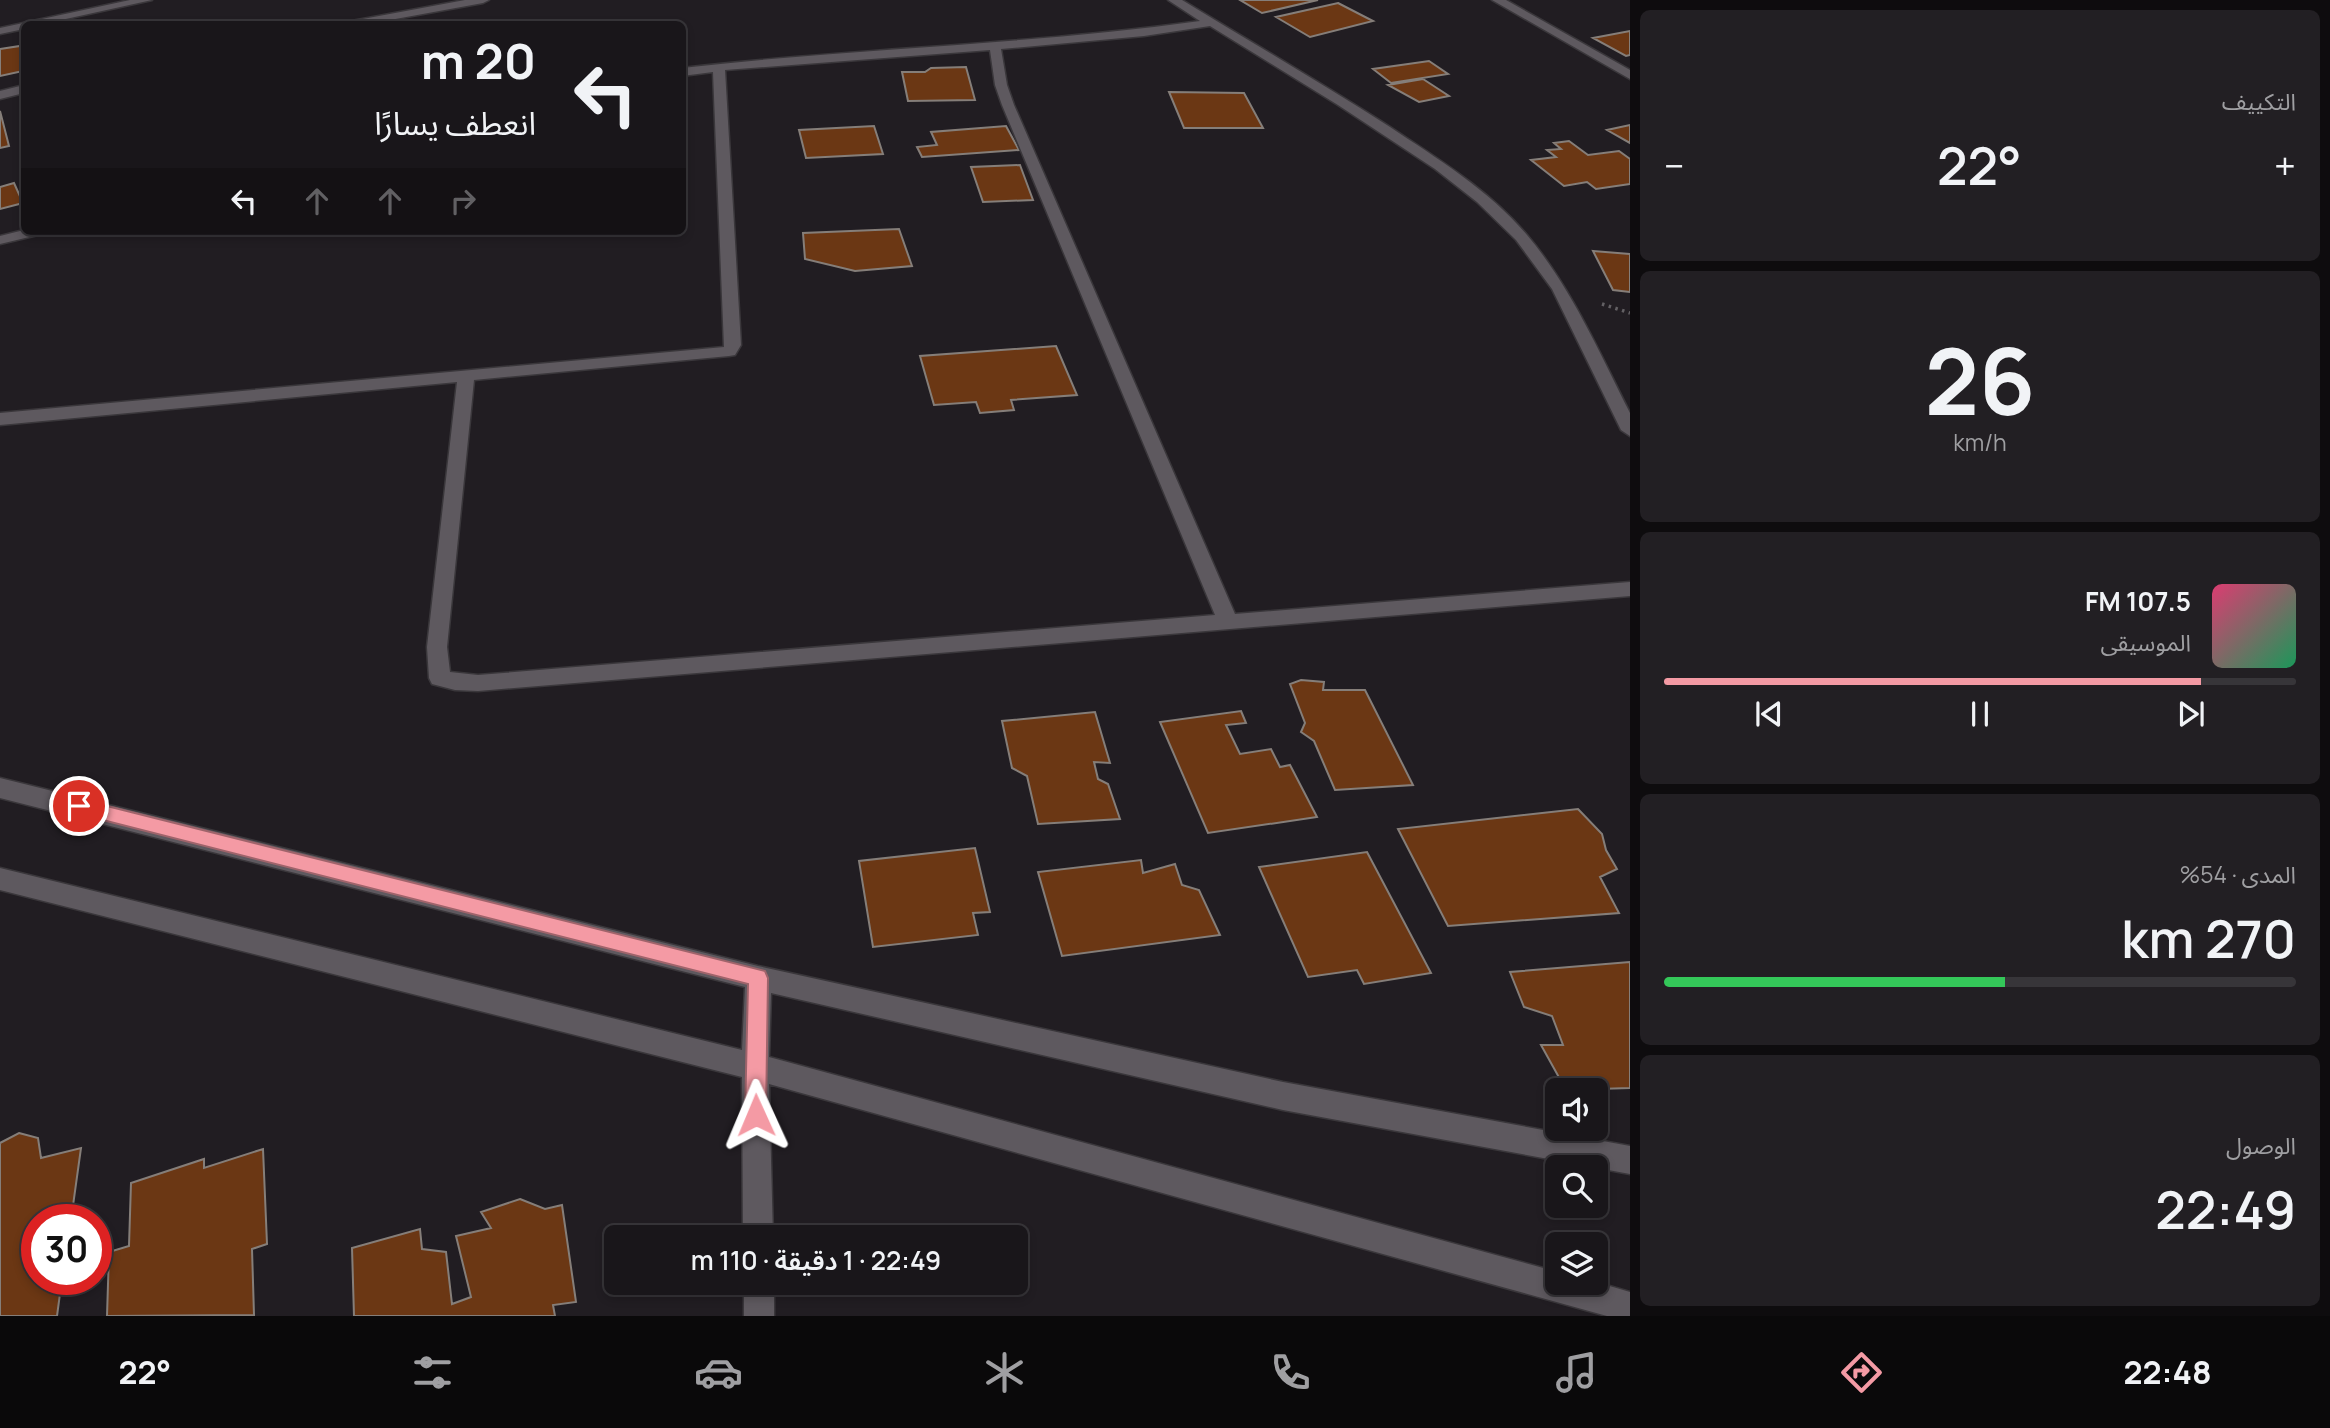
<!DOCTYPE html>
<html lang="ar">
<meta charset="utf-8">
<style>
:root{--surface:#19161a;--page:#221f23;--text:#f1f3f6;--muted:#9f9fa2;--line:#373539;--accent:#f49aa4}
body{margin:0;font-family:Manrope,"Noto Sans Arabic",sans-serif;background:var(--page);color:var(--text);direction:rtl;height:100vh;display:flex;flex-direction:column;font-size:26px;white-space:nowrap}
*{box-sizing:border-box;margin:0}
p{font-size:23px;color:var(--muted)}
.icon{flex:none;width:38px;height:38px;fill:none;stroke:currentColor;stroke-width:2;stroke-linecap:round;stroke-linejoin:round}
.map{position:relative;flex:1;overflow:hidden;direction:ltr}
.side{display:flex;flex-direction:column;gap:10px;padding:10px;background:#0e0c0e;width:700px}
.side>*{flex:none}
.hud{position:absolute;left:21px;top:21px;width:665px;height:214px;border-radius:10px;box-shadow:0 4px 10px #0003,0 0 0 2px var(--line);direction:rtl;background:#19161a;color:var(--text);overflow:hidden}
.buttons{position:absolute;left:1545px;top:1078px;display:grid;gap:14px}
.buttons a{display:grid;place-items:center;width:63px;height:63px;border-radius:10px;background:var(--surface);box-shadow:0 4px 10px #0003,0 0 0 2px var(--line);font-size:35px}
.speed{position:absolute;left:21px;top:1204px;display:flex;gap:14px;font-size:35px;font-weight:700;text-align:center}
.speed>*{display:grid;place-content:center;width:91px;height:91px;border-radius:50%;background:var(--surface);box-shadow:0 4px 10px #0003,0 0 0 2px var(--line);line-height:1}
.speed .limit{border:10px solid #d22;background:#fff;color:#111}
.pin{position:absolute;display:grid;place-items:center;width:60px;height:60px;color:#fff;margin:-30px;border:4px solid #fff;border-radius:50%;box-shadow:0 2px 7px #0007}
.me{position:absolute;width:77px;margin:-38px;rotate:359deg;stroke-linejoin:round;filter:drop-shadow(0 0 5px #0008)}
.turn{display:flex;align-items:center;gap:24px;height:147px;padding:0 35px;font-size:32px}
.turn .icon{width:91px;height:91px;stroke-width:2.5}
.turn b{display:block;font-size:49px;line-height:60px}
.lanes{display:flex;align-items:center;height:66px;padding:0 35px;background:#0003;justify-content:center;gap:35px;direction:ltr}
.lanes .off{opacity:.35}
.big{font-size:52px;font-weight:600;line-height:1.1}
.side .tile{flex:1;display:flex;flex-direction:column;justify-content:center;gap:10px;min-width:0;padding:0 24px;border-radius:10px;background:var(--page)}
.side .dial{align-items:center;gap:0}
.dial b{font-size:91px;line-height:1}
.song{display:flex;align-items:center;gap:21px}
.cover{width:84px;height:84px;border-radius:10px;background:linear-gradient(135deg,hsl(340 70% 55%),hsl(150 70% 35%))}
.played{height:7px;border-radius:4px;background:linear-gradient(90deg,var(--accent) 85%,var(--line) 85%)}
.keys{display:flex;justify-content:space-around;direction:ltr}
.heat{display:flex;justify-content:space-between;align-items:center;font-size:38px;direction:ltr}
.charge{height:10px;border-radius:5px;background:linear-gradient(90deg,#34c759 54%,var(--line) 0)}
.trip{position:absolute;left:604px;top:1225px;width:424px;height:70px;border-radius:10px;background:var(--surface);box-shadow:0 4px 10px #0003,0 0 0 2px var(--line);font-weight:600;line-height:70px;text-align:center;direction:rtl}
.menu{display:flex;height:112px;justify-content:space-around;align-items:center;background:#0a090a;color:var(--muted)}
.menu .icon{width:49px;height:49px}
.menu .selected{color:var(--accent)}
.menu b{font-size:32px;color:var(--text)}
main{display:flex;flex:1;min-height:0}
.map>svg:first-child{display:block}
.building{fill:#6b3714;stroke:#857e79;stroke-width:2}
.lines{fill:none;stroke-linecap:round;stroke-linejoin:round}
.minor-casing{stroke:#3a373b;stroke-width:3}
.path{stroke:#636064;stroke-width:3.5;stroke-dasharray:2.5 4.5;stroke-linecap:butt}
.minor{fill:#5e595f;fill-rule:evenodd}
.route{fill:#f49aa4;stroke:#9f646b;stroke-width:2}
</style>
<main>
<section class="side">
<div class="tile"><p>التكييف</p>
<div class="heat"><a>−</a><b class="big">22°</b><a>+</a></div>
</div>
<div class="tile dial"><b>26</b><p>km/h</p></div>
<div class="tile">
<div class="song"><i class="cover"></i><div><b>107.5 FM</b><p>الموسيقى</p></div></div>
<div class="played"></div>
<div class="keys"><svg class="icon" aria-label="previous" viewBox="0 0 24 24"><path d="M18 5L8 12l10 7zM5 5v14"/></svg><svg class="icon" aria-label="pause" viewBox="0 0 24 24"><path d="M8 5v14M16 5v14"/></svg><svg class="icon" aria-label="next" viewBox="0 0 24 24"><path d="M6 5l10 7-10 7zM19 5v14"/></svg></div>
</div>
<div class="tile"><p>المدى · 54%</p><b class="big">270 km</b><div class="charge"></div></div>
<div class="tile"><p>الوصول</p><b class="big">22:49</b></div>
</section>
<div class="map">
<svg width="1630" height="1316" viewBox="0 0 1630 1316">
<rect width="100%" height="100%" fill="#211d22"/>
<path class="building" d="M1240,0h78l-56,13z
M1338,3l35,18 -63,16 -34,-20z
M1630,31v24l-4,1 -33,-18z
M20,46l3,25 -23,5v-27z
M1429,61l19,13 -57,9 -18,-14z
M966,67l9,33 -67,1 -6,-29h23l6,-4z
M1423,79l26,17 -30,6 -31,-17z
M1169,92l75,1 19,35h-79z
M0,111l9,35 -9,2z
M1630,125v18l-23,-13z
M874,126l9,28 -77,4 -7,-28z
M1006,126l13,24 -97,7 -5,-10 20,-2 -6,-13z
M1569,141l19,14 31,-4 11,8v25l-34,5 -9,-7 -23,4 -33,-26 25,-3 -9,-7 14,-1 -7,-6z
M1020,165l13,35 -50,2 -12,-35z
M14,183l9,20 -23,6v-22z
M899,229l13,37 -57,5 -50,-12 -2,-26z
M1593,251l37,3v38l-17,-2z
M1056,346l21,49 -66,5 3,10 -34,3 -4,-11 -42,3 -14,-49z
M1301,680l23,2 -1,8h42l48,95 -78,5 -21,-49 -13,-9 4,-9 -15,-39z
M1241,711l5,12 -20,2 14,29 31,-5 9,18 10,-2 27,52 -109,16 -48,-111z
M1095,712l15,51 -16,-1 4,17 10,5 12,35 -82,5 -11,-48 -15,-8 -10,-47z
M1578,809l24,25 4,16 11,19 -17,8 19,36 -171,13 -50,-97z
M975,848l15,64 -17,1 5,22 -105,12 -14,-86z
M1367,852l64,121 -67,11 -7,-14 -49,7 -49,-110z
M1141,860l2,13 32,-9 7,21 17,5 21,45 -158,21 -24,-84z
M1630,962v126l-64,2 -25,-45h22l-11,-29 -28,-9 -14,-35z
M19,1133l19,5 3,20 40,-10 -10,72h-34v59h25l-5,37h-57v-173z
M263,1149l4,95 -15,5 2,66 -147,1 2,-64 20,-6 2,-63 73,-24v9z
M520,1199l25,10 17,-4 14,97 -23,3 2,11h-201l-2,-68 68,-19 2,20 24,3 6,52 19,-7 -15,-61 35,-8 -10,-16z"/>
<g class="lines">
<defs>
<path id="minor" d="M130,0h22l-109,24h-19v5l-24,5v-6z
M465,0h24l-6,3 -115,21h-22l6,-3z
M1168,0h14c69,42 139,83 208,127 48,32 99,63 137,108 44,52 72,117 103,178v23l-9,-6 -69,-141 -36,-49 -39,-38 -42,-33 -97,-64 -128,-79 -66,10 -143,13 6,36 7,20 221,509 395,-32v14l-1152,95 -23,-1 -23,-6 -3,-6 -2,-31 30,-265 -457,43v-12l724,-66 -11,-275 -31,4v-8c173,-20 346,-23 518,-47zM990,50l5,35 7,20 213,510 -737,60 -28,-3 -3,-25 27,-267 255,-24 6,-1 6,-10 -16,-275z
M1492,0h14l124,70v9z
M24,85v8l-24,6v-8z
M24,230l20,1 -2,3 -42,10v-8z
M0,778l758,188 525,116 347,64v28l-347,-64 -512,-117 -2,64 789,215v11l38,-1 34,10v24h-23l-838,-232 4,153h-30l-1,-160 -742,-187v-22l742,182 3,-63 -745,-189z
M744,1283h30v33h-30z"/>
</defs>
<use href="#minor" class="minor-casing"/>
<path class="path" d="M1602,304l28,9"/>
<use href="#minor" class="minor"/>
</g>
<path class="route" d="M79,799l686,172 3,7 -2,137 -3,8 -7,3 -8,-3 -3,-8 3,-131 -669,-170 -6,-2 -2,-6 2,-5z"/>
</svg>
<div class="buttons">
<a><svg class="icon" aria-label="sound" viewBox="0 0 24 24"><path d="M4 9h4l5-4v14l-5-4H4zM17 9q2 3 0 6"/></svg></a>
<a><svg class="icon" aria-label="search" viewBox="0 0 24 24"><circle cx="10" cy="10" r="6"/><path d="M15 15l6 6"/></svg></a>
<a><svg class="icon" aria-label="layers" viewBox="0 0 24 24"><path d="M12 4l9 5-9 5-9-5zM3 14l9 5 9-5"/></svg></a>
</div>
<div class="speed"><div class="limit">30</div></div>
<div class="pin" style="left:79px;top:806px;background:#d93025"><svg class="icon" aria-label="arrive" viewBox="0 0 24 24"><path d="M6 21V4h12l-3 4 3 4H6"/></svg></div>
<svg class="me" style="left:756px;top:1115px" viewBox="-20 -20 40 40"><path d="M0-17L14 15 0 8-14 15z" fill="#f49aa4" stroke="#fff" stroke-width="4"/></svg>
<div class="trip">22:49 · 1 دقيقة · 110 m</div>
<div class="hud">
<div class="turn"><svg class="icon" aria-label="left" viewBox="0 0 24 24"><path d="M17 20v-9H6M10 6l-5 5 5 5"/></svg><div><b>20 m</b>انعطف يسارًا</div></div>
<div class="lanes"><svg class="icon" aria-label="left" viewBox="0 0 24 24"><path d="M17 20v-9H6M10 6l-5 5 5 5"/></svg><svg class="icon off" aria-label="ahead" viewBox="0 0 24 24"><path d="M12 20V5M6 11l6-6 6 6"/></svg><svg class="icon off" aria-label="ahead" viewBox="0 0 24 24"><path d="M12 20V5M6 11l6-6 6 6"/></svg><svg class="icon off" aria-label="right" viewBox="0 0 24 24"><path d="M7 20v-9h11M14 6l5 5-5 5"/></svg></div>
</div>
</div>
</main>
<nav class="menu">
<b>22:48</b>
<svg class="icon selected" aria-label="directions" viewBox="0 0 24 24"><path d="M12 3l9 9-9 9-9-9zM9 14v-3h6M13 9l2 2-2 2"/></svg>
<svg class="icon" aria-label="music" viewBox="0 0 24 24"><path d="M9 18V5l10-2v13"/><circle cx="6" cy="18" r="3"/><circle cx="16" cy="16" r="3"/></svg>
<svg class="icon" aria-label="phone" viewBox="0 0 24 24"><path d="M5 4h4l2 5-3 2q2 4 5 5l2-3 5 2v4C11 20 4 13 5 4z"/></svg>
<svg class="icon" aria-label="climate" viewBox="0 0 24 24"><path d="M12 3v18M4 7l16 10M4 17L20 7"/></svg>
<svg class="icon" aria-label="car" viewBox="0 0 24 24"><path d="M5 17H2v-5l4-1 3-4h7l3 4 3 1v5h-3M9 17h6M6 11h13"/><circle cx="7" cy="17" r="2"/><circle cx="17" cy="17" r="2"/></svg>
<svg class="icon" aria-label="filters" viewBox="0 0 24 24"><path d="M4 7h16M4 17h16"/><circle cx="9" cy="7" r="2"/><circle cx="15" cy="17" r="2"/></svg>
<b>22°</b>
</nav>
